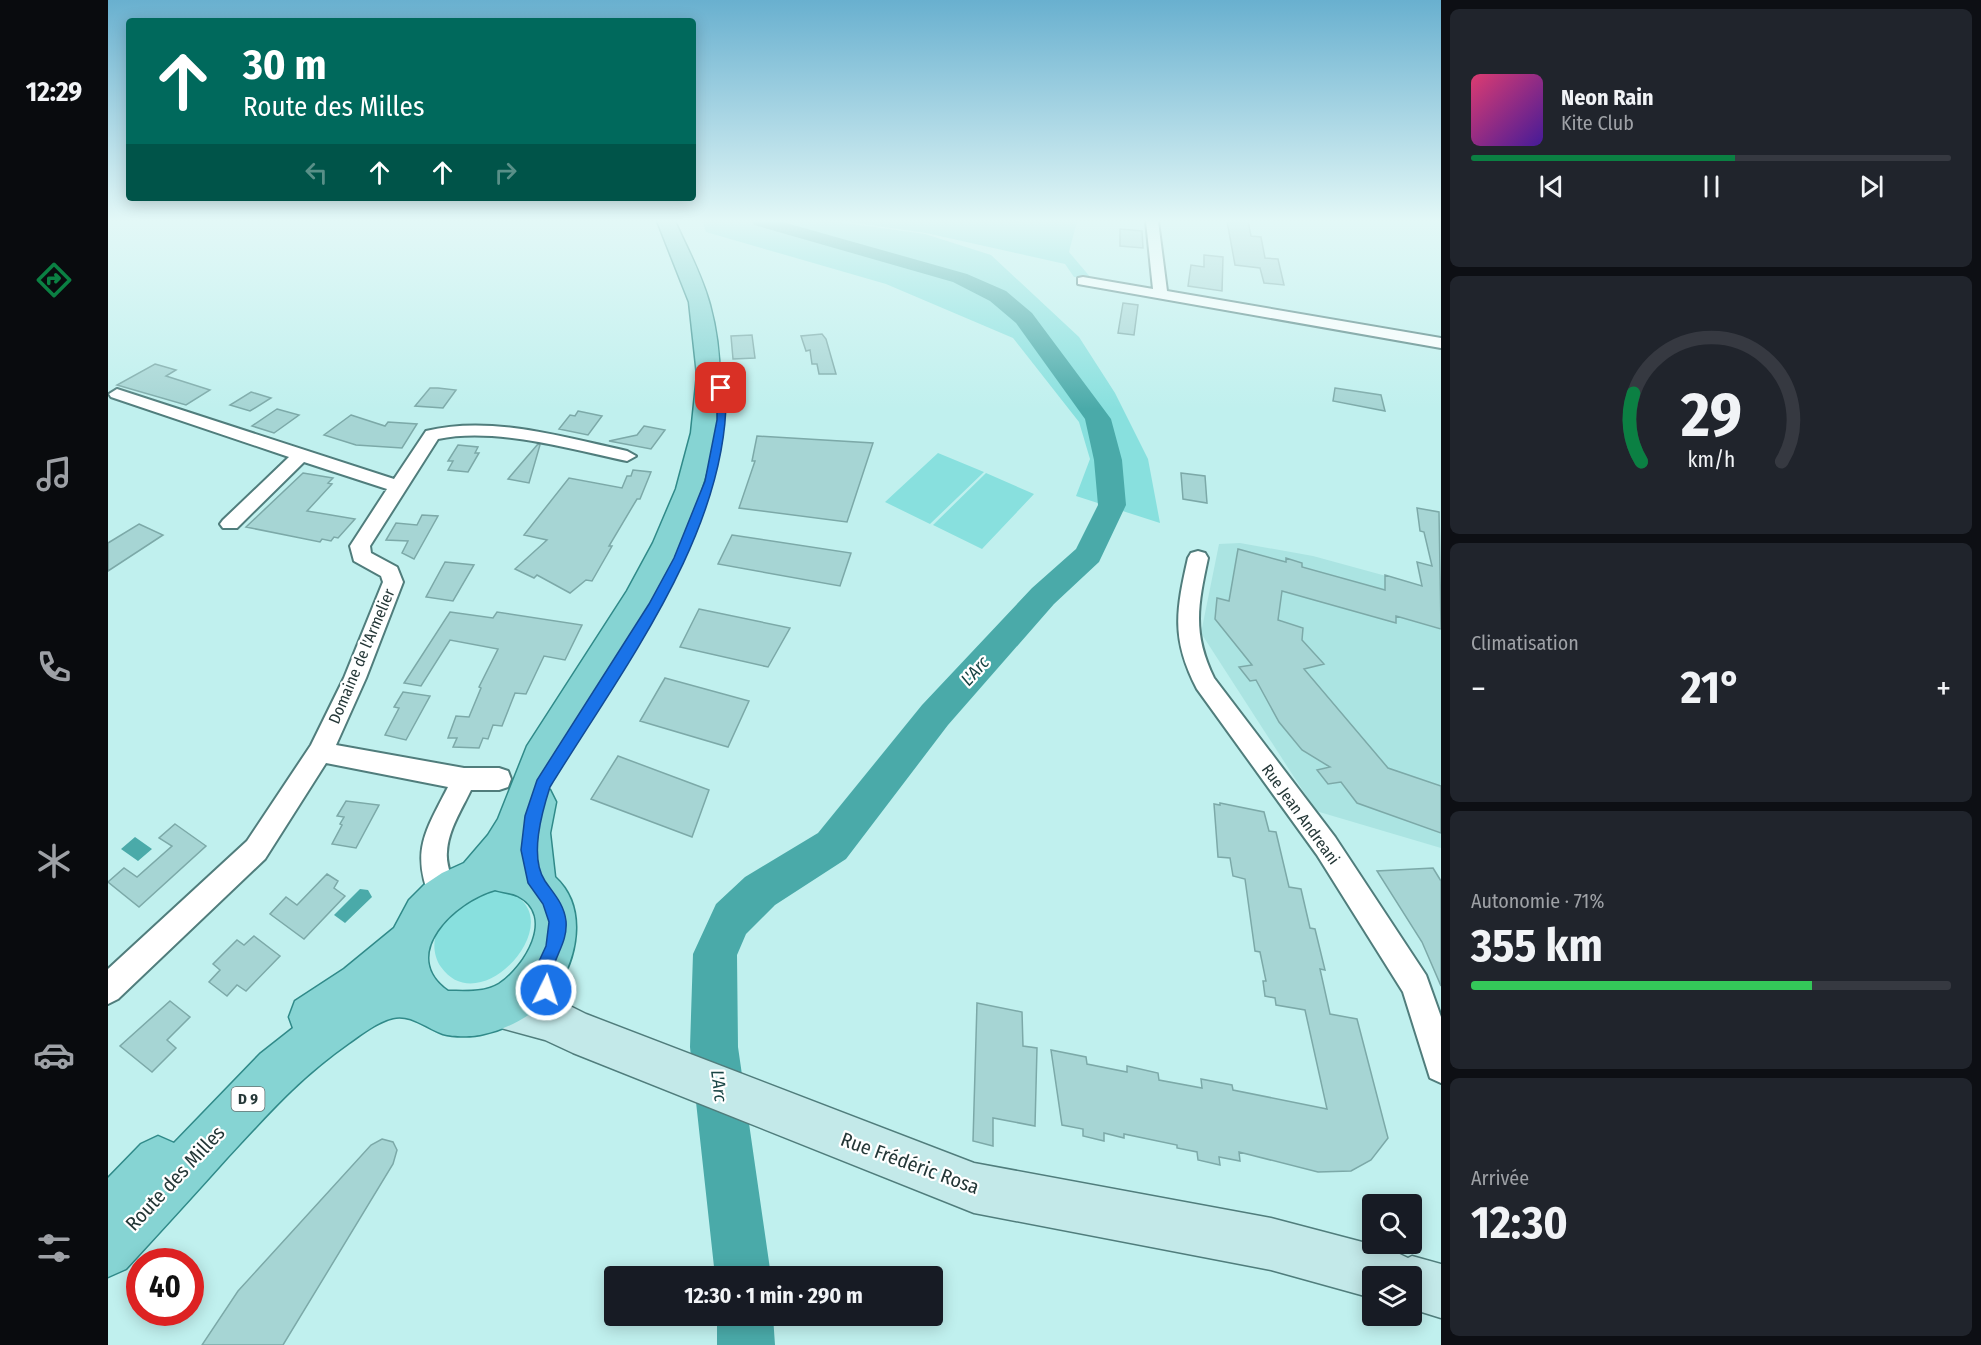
<!DOCTYPE html>
<html lang="fr">
<meta charset="utf-8">
<style>
:root{--surface:#171b24;--page:#20242c;--text:#f1f3f6;--muted:#9ea1a6;--line:#363941;--accent:#0b8043}
body{margin:0;font-family:"Fira Sans Condensed",sans-serif;background:var(--page);color:var(--text);height:100vh;display:flex;flex-direction:column;font-size:22px;white-space:nowrap}
*{box-sizing:border-box;margin:0}
p{font-size:20px;color:var(--muted)}
.icon{flex:none;width:33px;height:33px;fill:none;stroke:currentColor;stroke-width:2;stroke-linecap:round;stroke-linejoin:round}
.map{position:relative;flex:1;overflow:hidden}
.side{display:flex;flex-direction:column;gap:9px;padding:9px;background:#0d0f14;width:540px}
.side>*{flex:none}
.hud{position:absolute;left:18px;top:18px;width:570px;height:183px;border-radius:6px;box-shadow:0 3px 15px #0003;background:#00695c;color:#fff;overflow:hidden}
.controls{position:absolute;left:1254px;top:1194px;display:grid;gap:12px}
.controls a{display:grid;place-items:center;width:60px;height:60px;border-radius:6px;background:var(--surface);box-shadow:0 3px 15px #0003;font-size:30px}
.speed{position:absolute;left:18px;top:1248px;display:flex;gap:12px;font-size:30px;font-weight:700;text-align:center}
.speed>*{display:grid;place-content:center;width:78px;height:78px;border-radius:50%;background:var(--surface);box-shadow:0 3px 15px #0003;line-height:1}
.speed .limit{border:9px solid #d22;background:#fff;color:#111}
.pin{position:absolute;display:grid;place-items:center;width:51px;height:51px;color:#fff;margin:-26px;border-radius:12px;box-shadow:0 3px 9px #0006}
.me{position:absolute;width:66px;margin:-33px;rotate:4deg;stroke-linejoin:round;filter:drop-shadow(0 0 4px #0008)}
.turn{display:flex;align-items:center;gap:21px;height:126px;padding:0 18px;font-size:27px}
.turn .icon{width:78px;height:78px;stroke-width:2.5}
.turn b{display:block;font-size:42px;line-height:51px}
.lanes{display:flex;align-items:center;height:57px;padding:0 18px;background:#0003;justify-content:center;gap:30px;direction:ltr}
.lanes .off{opacity:.35}
.big{font-size:45px;font-weight:700;line-height:1.1}
.side .tile{flex:1;display:flex;flex-direction:column;justify-content:center;gap:9px;min-width:0;padding:0 21px;border-radius:9px;background:var(--page)}
.side .dial{align-items:center;gap:0}
.dial svg{height:156px;overflow:visible;fill:none;stroke:var(--line);stroke-width:7;stroke-linecap:round;text-anchor:middle}
.dial text{fill:var(--text);stroke:none}
.song{display:flex;align-items:center;gap:18px}
.cover{width:72px;height:72px;border-radius:9px;background:linear-gradient(135deg,hsl(340 70% 55%),hsl(260 70% 35%))}
.played{height:6px;border-radius:3px;background:linear-gradient(90deg,var(--accent) 55%,var(--line) 55%)}
.keys{display:flex;justify-content:space-around;direction:ltr}
.heat{display:flex;justify-content:space-between;align-items:center;font-size:33px;direction:ltr}
.charge{height:9px;border-radius:4px;background:linear-gradient(90deg,#34c759 71%,var(--line) 0)}
.trip{position:absolute;left:496px;top:1266px;width:339px;height:60px;border-radius:6px;background:var(--surface);box-shadow:0 3px 15px #0003;font-weight:700;line-height:60px;text-align:center}
main{display:flex;flex:1;min-height:0}
.menu{display:flex;flex-direction:column;width:108px;justify-content:space-around;align-items:center;background:#090b0e;color:var(--muted)}
.menu .icon{width:42px;height:42px}
.menu .on{color:var(--accent)}
.menu b{font-size:27px;color:var(--text)}
.map>svg:first-child{display:block}
.built{fill:#abe4e2}
.green{fill:#88e0de}
.water{fill:#4aaaa9}
.lines{fill:none;stroke-linecap:round;stroke-linejoin:round}
.river{fill:#4aaaa9;fill-rule:evenodd}
.building{fill:#a6d5d4;stroke:#7ca9a8;stroke-width:1.5}
.street-casing{stroke:#507d7c;stroke-width:4}
.secondary-casing{stroke:#507d7c;stroke-width:3}
.primary-casing{stroke:#308a89;stroke-width:3}
.street{fill:#fff;fill-rule:evenodd}
.secondary{fill:#c3e9e9;fill-rule:evenodd}
.primary{fill:#86d4d3;fill-rule:evenodd}
.route{fill:#1a73e8;stroke:#114b97;stroke-width:1.5}
.labels{text-anchor:middle;stroke-width:4.5;stroke-linejoin:round;paint-order:stroke}
.shield{fill:#fff;stroke:#667373;stroke-width:1.5}
.shield-label{font-size:15px;font-weight:bold;fill:#243737}
.street-label{font-size:16px;fill:#243737;stroke:#fff}
.water-label{font-size:18px;font-style:italic;fill:#194545;stroke:#fff}
.near-street-label{font-size:20px;fill:#243737;stroke:#fff}
</style>
<main>
<nav class="menu">
<b>12:29</b>
<svg class="icon on" aria-label="directions" viewBox="0 0 24 24"><path d="M12 3l9 9-9 9-9-9zM9 14v-3h6M13 9l2 2-2 2"/></svg>
<svg class="icon" aria-label="music" viewBox="0 0 24 24"><path d="M9 18V5l10-2v13"/><circle cx="6" cy="18" r="3"/><circle cx="16" cy="16" r="3"/></svg>
<svg class="icon" aria-label="phone" viewBox="0 0 24 24"><path d="M5 4h4l2 5-3 2q2 4 5 5l2-3 5 2v4C11 20 4 13 5 4z"/></svg>
<svg class="icon" aria-label="climate" viewBox="0 0 24 24"><path d="M12 3v18M4 7l16 10M4 17L20 7"/></svg>
<svg class="icon" aria-label="car" viewBox="0 0 24 24"><path d="M5 17H2v-5l4-1 3-4h7l3 4 3 1v5h-3M9 17h6M6 11h13"/><circle cx="7" cy="17" r="2"/><circle cx="17" cy="17" r="2"/></svg>
<svg class="icon" aria-label="filters" viewBox="0 0 24 24"><path d="M4 7h16M4 17h16"/><circle cx="9" cy="7" r="2"/><circle cx="15" cy="17" r="2"/></svg>
</nav>
<div class="map">
<svg width="1333" height="1345" viewBox="0 0 1333 1345">
<rect width="100%" height="100%" fill="#c0f0ee"/>
<path class="built" d="M1132,543l73,13 128,35v257l-125,-37 -115,-178 18,-89z"/>
<path class="green" d="M594,221h127l96,13 66,21 88,82 36,56 33,66 12,64 -84,-27 14,-37 -11,-37 -66,-84 -127,-54 -180,-52z
M735,221h234l-8,31 22,26 -17,-1 -9,-13 -139,-31z
M830,453l46,19 -54,52 -45,-22z
M878,473l48,21 -52,55 -49,-24z
M385,889c93,12 -9,139 -52,78 -8,-11 -9,-28 -2,-40 13,-24 29,-28 54,-38z"/>
<path class="water" d="M27,837l17,12 -14,12 -17,-12z
M252,889l8,1 4,7 -27,26 -11,-8z"/>
<g class="lines">
<path class="river" d="M644,221h27l188,53 39,17 26,22 79,106 11,41 4,45 -27,57 -45,42 -106,121 -102,134 -71,46 -29,29 -9,21 1,92 33,229h-56l-25,-229 3,-93 23,-50 29,-27 73,-44 104,-128 110,-117 44,-39 22,-44 -4,-45 -9,-41 -69,-96 -26,-22 -37,-19 -199,-57z
M609,1316h56l2,29h-58z"/>
</g>
<path class="building" d="M1119,221h21l3,15 10,1 4,21 13,1 6,26 -20,-2 -4,-15 -25,-3z
M1012,229l22,2 1,17 -23,-2z
M1096,255l19,2 -1,34 -34,-5 3,-21 13,2z
M1015,303l15,2 -4,30 -16,-2z
M714,334l4,5 10,35h-17l-2,-10h-5l-2,-14 -4,1 -5,-15z
M644,335l3,23 -22,1 -2,-23z
M47,364l21,6 -10,6 44,14 -24,15 -69,-20z
M322,388h8l18,2 -13,18 -28,-2z
M1227,388l46,7 4,16 -52,-10z
M143,392l20,6 -21,13 -20,-6z
M169,409l22,6 -25,18 -22,-7z
M470,411l24,5 -14,19 -29,-6 11,-14 5,1z
M243,415l34,11 3,-4 29,2 -15,24 -46,-3 -32,-10z
M536,426l21,4 -14,19 -42,-8 28,-6z
M649,436l116,7 -26,79 -108,-14 16,-47h-3z
M430,444l2,1 -11,38 -21,-4z
M350,445l20,2 -3,6h4l-11,19 -20,-2 5,-9h-5z
M525,470l18,2 -11,27h-3l-28,47h3l-20,35 -6,-1 -16,13 -33,-18 -3,3 -19,-9 32,-29 -23,-5 45,-57 53,10 5,-12h4z
M195,473l30,5 -5,5 4,1 -25,27 48,8 -17,19 -4,-1 -3,4 -9,-2 -2,3 -74,-15z
M1073,473l24,3 2,27 -24,-4z
M1309,508l22,4 2,117 -45,-13v7l-114,-32 -4,29 25,8 -1,12 22,24 -20,5 84,99 53,18v47l-84,-30 -16,-21 -13,2 -11,-14 13,-3 -28,-17 -23,-28 -23,-42 -6,1 -11,-14 13,-2 -37,-46 2,-21 12,3 9,-52 48,13v-4l16,5v4l83,23v-15l37,11 -5,-24 15,4 -8,-34 -4,-1z
M314,515l16,1 -24,43 -12,-6 6,-12 -22,-1 10,-17 21,2z
M31,524l24,11 -55,36v-28z
M624,535l119,18 -11,33 -122,-22z
M337,562l29,3 -21,36 -27,-4z
M591,609l91,19 -22,39 -88,-20z
M342,612l43,6 4,-6 85,13 -17,35 -21,-4 -18,38 -11,-1 -13,33 -9,-1 -5,14 -5,-1 -4,10 -26,-1 4,-9h-9l8,-22 13,1 12,-29 -2,-1 19,-38 -48,-9 -29,46 -17,-3z
M557,678l84,23 -21,46 -88,-26z
M295,692l27,4 -24,44 -21,-5 14,-27 -5,-1z
M510,756l91,34 -17,47 -101,-38z
M238,801l33,4 -23,43 -24,-4 10,-19 -2,-1 4,-7 -7,-1z
M1112,803l44,9 5,19 7,1 13,55 12,2 9,39 5,1 10,41 -5,-1 10,45 27,5 31,119 -17,22 -20,11 -33,1 -79,-20 1,9 -21,-4 1,8 -22,-5 -1,-8 -20,-4v-3l-53,-11v4l-20,-5v8l-21,-5v-7l-21,-4 -11,-75 35,7 1,7 40,8v-6l31,7 1,7 43,8 -1,-9 31,6 1,5 94,19 -22,-99 -29,-5 -1,-7 -10,-2 -2,-15h3l-6,-29 -5,-1 -10,-72 -12,-3 -3,-18 -12,-1 -4,-53 6,1z
M67,824l31,22 -67,61 -31,-25 16,-14 13,9 35,-31 -13,-8z
M1325,868l8,13v105l-19,-44 -45,-71z
M219,874l11,7 -4,7 11,8 -41,43 -34,-25 16,-17 11,8z
M146,936l26,20 -34,35 -9,-6 -10,11 -18,-14 11,-12 -7,-6 24,-24 7,5z
M62,1001l20,16 -23,23 9,8 -24,24 -32,-26z
M869,1003l45,9 1,34 14,2 -2,78 -42,-8v28l-20,-5z
M274,1139l11,3 4,8 -4,14 -110,181h-81l36,-54 133,-146z"/>
<g class="lines">
<defs>
<path id="street" d="M1038,221h12l9,70 274,47v10l-363,-64v-6l5,-1 70,12z
M9,389l277,90 32,-48c65,-16 137,6 201,20l9,5 -9,5c-57,-12 -132,-34 -189,-22l-68,107 1,7 26,14 6,15 -37,96 -30,67 128,23h35l9,3 3,8 -3,8 -9,3h-28c-9,19 -23,40 -24,62 -2,18 12,34 5,51l-10,4 -10,-4c-22,-51 -7,-71 16,-116l-122,-24 -61,96 -147,140 -10,5v-35l139,-128 64,-96 33,-67 39,-96 -2,-6 -27,-15 -4,-15 37,-57 -83,-27 -67,66h-14l-3,-4 3,-4 66,-63 -178,-60 -2,-3z
M1090,551l7,2 3,5c-10,47 -16,75 6,120l121,159 91,138 15,42v66l-11,-5 -27,-86 -86,-137 -120,-166c-26,-50 -21,-78 -9,-131l3,-5z"/>
<path id="secondary" d="M394,986l50,11 34,17 388,149 297,55 118,31 19,9 4,-2 29,8v54l-29,-9v-33h-40v22l-101,-28 -297,-57 -401,-160 -28,-13 -59,-16 -6,-16 6,-16z"/>
<path id="primary" d="M549,221h18c12,27 27,54 35,84 34,126 -26,244 -89,350 -26,43 -60,85 -75,134l4,1 6,12 -6,31 5,44c33,30 23,83 -2,116 -15,20 -45,36 -69,41 -10,3 -31,3 -41,0 -17,-6 -32,-20 -50,-16 -16,4 -31,16 -44,25 -50,35 -81,71 -122,115 -33,37 -67,74 -101,111l-18,8v-99l33,-34 17,-8 16,7 86,-89 33,-26 -4,-11 6,-16 49,-32 50,-41 15,-28 15,-15 18,-12 22,-10 24,-28 10,-16 29,-73 100,-155 26,-48 23,-54 15,-56 6,-58 -8,-73zM387,890c7,2 17,3 23,6 39,20 6,72 -19,88 -15,9 -34,7 -51,7 -51,-36 7,-90 47,-101z"/>
</defs>
<use href="#street" class="street-casing"/>
<use href="#secondary" class="secondary-casing"/>
<use href="#primary" class="primary-casing"/>
<use href="#street" class="street"/>
<use href="#secondary" class="secondary"/>
<use href="#primary" class="primary"/>
</g>
<linearGradient id="sky" x2="0" y2="1"><stop stop-color="#69b0cf"/><stop offset="0.54" stop-color="#e3f8f7"/><stop offset="1" stop-color="#e3f8f7" stop-opacity="0"/></linearGradient>
<rect width="1333" height="409" fill="url(#sky)"/>
<path class="route" d="M609,386l9,2c5,141 -105,283 -176,399 -8,25 -21,70 -5,94 9,13 19,23 21,40 2,22 -13,37 -14,53 -1,9 4,13 0,22l-6,3 -7,-3 -5,-24 12,-26 3,-24 -6,-18 -15,-21 -7,-33 4,-34 12,-36 112,-176 25,-46 31,-77 12,-61z"/>
<g class="labels">
<rect class="shield" x="123.5" y="1087" width="33" height="24" rx="4.5"/>
<g class="shield-label">
<text x="140" y="1104">D 9</text>
</g>
<g class="street-label">
<text transform="translate(253 656) rotate(-67)" y="6">Domaine de l'Armelier</text>
<text transform="translate(1193 814) rotate(54)" y="6">Rue Jean Andreani</text>
</g>
<g class="water-label">
<text transform="translate(867 671) rotate(-48)" y="6">L'Arc</text>
<text transform="translate(611 1086) rotate(83)" y="6">L'Arc</text>
</g>
<g class="near-street-label">
<text transform="translate(802 1163) rotate(20)" y="7">Rue Frédéric Rosa</text>
<text transform="translate(67 1178) rotate(-47)" y="7">Route des Milles</text>
</g>
</g>
</svg>
<div class="controls">
<a><svg class="icon" aria-label="search" viewBox="0 0 24 24"><circle cx="10" cy="10" r="6"/><path d="M15 15l6 6"/></svg></a>
<a><svg class="icon" aria-label="layers" viewBox="0 0 24 24"><path d="M12 4l9 5-9 5-9-5zM3 14l9 5 9-5"/></svg></a>
</div>
<div class="speed"><div class="limit">40</div></div>
<div class="pin" style="left:613px;top:388px;background:#d93025"><svg class="icon" aria-label="arrive" viewBox="0 0 24 24"><path d="M6 21V4h12l-3 4 3 4H6"/></svg></div>
<svg class="me" style="left:438px;top:990px" viewBox="-20 -20 40 40"><circle r="17" fill="#1a73e8" stroke="#fff" stroke-width="3"/><path d="M0-11L8 9 0 5-8 9z" fill="#fff"/></svg>
<div class="trip">12:30 · 1 min · 290 m</div>
<div class="hud">
<div class="turn"><svg class="icon" aria-label="ahead" viewBox="0 0 24 24"><path d="M12 20V5M6 11l6-6 6 6"/></svg><div><b>30 m</b>Route des Milles</div></div>
<div class="lanes"><svg class="icon off" aria-label="left" viewBox="0 0 24 24"><path d="M17 20v-9H6M10 6l-5 5 5 5"/></svg><svg class="icon" aria-label="ahead" viewBox="0 0 24 24"><path d="M12 20V5M6 11l6-6 6 6"/></svg><svg class="icon" aria-label="ahead" viewBox="0 0 24 24"><path d="M12 20V5M6 11l6-6 6 6"/></svg><svg class="icon off" aria-label="right" viewBox="0 0 24 24"><path d="M7 20v-9h11M14 6l5 5-5 5"/></svg></div>
</div>
</div>
<section class="side">
<div class="tile">
<div class="song"><i class="cover"></i><div><b>Neon Rain</b><p>Kite Club</p></div></div>
<div class="played"></div>
<div class="keys"><svg class="icon" aria-label="previous" viewBox="0 0 24 24"><path d="M18 5L8 12l10 7zM5 5v14"/></svg><svg class="icon" aria-label="pause" viewBox="0 0 24 24"><path d="M8 5v14M16 5v14"/></svg><svg class="icon" aria-label="next" viewBox="0 0 24 24"><path d="M6 5l10 7-10 7zM19 5v14"/></svg></div>
</div>
<div class="tile dial"><svg viewBox="0 0 100 80">
<path d="M14 69A42 42 0 1 1 86 69"/>
<path d="M14 69A42 42 0 0 1 10 34" stroke="#0b8043"/>
<text x="50" y="56" font-size="32" font-weight="700">29</text>
<text x="50" y="72" font-size="11">km/h</text>
</svg></div>
<div class="tile"><p>Climatisation</p>
<div class="heat"><a>−</a><b class="big">21°</b><a>+</a></div>
</div>
<div class="tile"><p>Autonomie · 71%</p><b class="big">355 km</b><div class="charge"></div></div>
<div class="tile"><p>Arrivée</p><b class="big">12:30</b></div>
</section>
</main>
